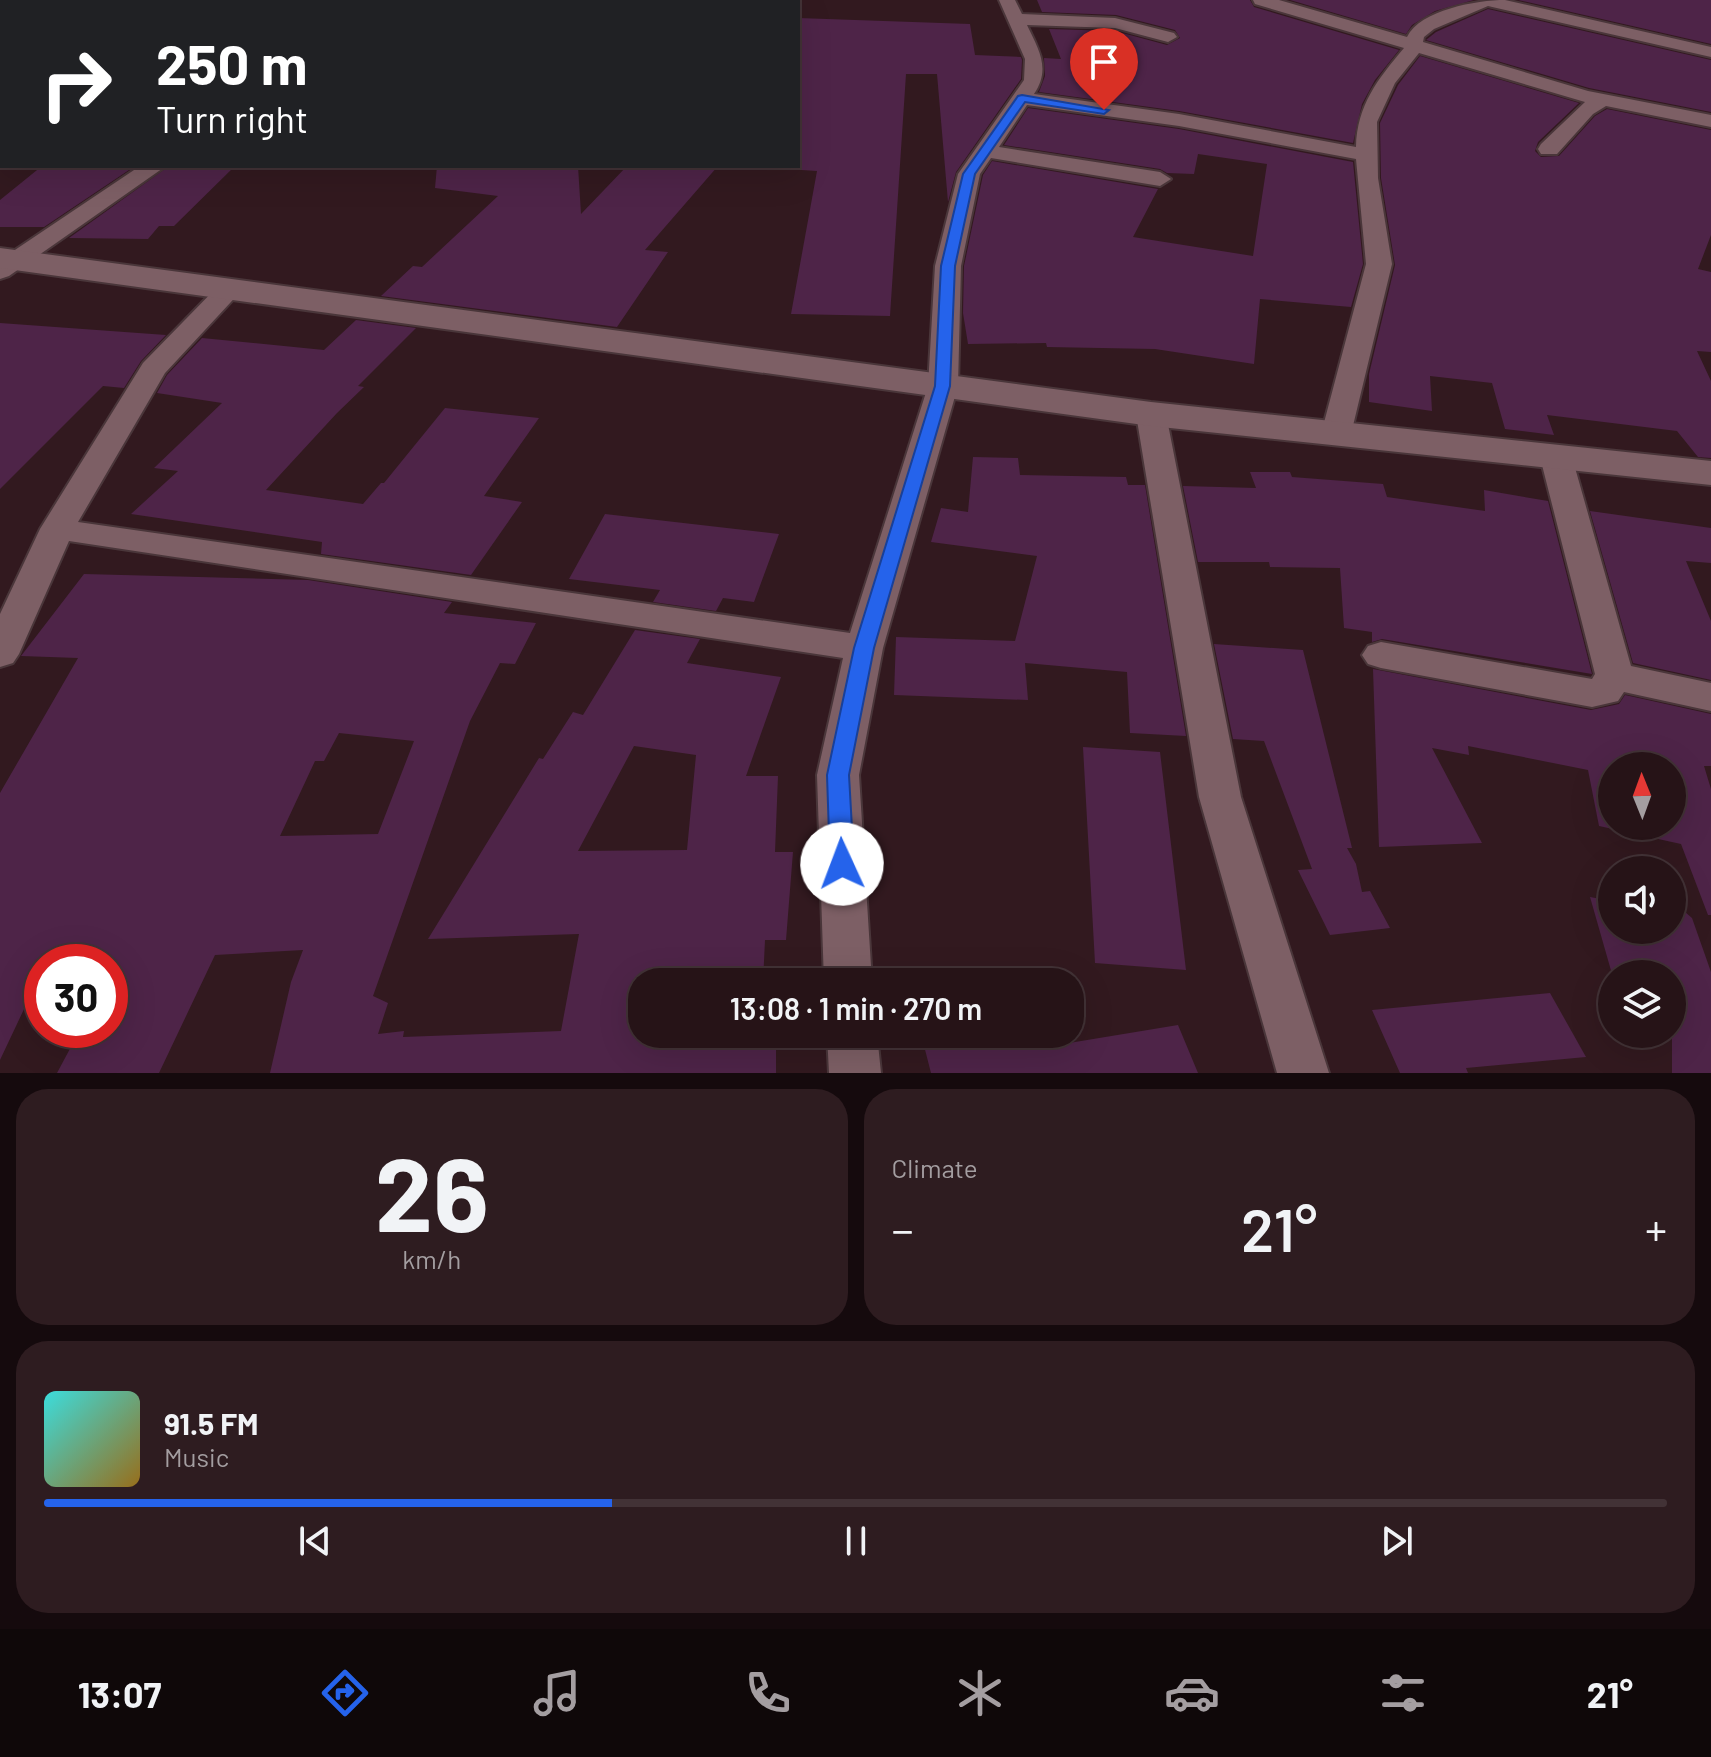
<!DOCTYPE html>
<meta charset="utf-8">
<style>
:root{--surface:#261317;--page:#2e1c20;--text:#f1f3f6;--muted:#a49ea1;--line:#423236;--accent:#2563eb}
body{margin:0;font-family:Barlow,sans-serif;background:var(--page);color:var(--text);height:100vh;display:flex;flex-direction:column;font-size:30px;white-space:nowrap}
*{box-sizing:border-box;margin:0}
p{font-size:26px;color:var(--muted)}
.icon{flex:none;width:44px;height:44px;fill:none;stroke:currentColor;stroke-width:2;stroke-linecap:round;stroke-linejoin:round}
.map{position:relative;height:1073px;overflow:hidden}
.drawer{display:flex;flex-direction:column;gap:16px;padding:16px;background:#150a0d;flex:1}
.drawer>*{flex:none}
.top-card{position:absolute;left:0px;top:0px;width:800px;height:168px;box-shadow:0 8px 32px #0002,0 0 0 2px var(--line);background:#202124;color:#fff;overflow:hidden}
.needle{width:52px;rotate:359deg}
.controls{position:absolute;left:1598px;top:752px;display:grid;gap:16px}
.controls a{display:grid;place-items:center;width:88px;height:88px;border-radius:50%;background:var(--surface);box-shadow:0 8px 32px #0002,0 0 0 2px var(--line);font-size:40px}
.speed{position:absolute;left:24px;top:944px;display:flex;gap:16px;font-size:40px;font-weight:700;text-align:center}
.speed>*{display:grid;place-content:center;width:104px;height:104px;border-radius:50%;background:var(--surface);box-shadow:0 8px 32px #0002,0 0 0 2px var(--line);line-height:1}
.speed .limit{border:12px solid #d22;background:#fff;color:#111}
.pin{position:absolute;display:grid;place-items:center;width:68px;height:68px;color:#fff;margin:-82px -34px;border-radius:50% 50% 50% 0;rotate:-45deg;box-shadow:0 0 8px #0007}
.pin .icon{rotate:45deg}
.me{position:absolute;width:88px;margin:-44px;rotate:358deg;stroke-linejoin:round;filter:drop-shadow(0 0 6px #0008)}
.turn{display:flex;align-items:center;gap:28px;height:168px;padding:0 24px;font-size:36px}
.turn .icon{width:104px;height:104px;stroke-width:2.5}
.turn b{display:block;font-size:56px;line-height:68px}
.big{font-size:60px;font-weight:600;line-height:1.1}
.drawer .widget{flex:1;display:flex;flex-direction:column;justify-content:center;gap:12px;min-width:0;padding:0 28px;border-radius:32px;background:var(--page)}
.drawer .dial{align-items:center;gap:0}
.dial b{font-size:104px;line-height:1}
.song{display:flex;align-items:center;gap:24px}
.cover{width:96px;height:96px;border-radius:12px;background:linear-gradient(135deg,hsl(180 70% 55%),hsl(40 70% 35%))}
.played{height:8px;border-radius:4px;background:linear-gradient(90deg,var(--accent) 35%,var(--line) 35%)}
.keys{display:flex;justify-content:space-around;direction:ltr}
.heat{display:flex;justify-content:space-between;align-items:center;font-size:44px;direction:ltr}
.drawer .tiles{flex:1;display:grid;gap:16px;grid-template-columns:1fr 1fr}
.widget:last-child{grid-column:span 2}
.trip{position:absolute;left:628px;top:968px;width:456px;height:80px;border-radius:32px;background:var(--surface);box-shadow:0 8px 32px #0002,0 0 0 2px var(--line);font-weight:600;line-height:80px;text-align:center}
.menu{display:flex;height:128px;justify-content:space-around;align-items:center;background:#0f0809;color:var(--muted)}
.menu .icon{width:56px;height:56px}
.menu .on{color:var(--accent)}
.menu b{font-size:36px;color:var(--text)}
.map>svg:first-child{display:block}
.building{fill:#4e2448;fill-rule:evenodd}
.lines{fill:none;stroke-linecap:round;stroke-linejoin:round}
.street-casing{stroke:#4a363a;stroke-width:4}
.secondary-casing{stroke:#4a363a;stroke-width:4}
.street{fill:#7d5f65;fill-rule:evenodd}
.secondary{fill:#7d5f65;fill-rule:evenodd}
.route{fill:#2563eb;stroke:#184099;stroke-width:2}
</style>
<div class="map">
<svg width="1711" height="1073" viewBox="0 0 1711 1073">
<rect width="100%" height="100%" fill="#32191f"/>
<path class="building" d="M1037,0h213l4,7 145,43 -24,30 -13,24 -9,39 -174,-32 -140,-19 6,-16 -1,-18 17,1 -12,-30 66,2 52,14 13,-7 -5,-8 -59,-15 -74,-3z
M1290,0h184l-39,11 -23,14 -6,9z
M1518,0h193v44z
M1488,9l223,51v52l-122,-24 -163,-48 10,-8z
M798,18l172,6 5,31 46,2 1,3 -1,19 -65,93 -8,30 -11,-128h-31l-16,242 -99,-2 26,-143 -65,-4 46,-1z
M1420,56l159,47 -41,39 -3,9 6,6 18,-1 36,-40 12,-7 104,21v105l-13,34 13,3v80l-14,-1 14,30v77l-13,-1 -21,-26 -130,-16 7,20 -49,-6 -13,-46 -62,-7 2,35 -63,-9v-28l26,-109 -14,-87 -1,-55 18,-38z
M1028,108l151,21 174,33 10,102 -12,43 -91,-8 -6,65 -99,-15 -108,-2 -1,-4 -78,1 -5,-31 1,-47 19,-91 9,-14 166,28 -25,48 120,19 14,-92 -69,-10 -4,20 -27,-1 -7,-4 -156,-24z
M42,166h93l-91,61h-44v-27z
M169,166h66l-61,60h-15l-11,13 -79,-1z
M437,166h141l3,48 46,-48h91l-73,84 23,2 -51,75 -236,-31 32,-30 9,1 76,-71 -63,-8z
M356,320l60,8 -58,58 6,1 -27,26 -71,77 97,14 18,-21h3l61,-75 94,10 -55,78 38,6 -51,73 -150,-21 1,-12 -191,-28 47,-43 -24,-3 68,-65 -65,-10 10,-18 35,-37 122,12z
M0,323l166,12 -25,26 -17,27 -21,-2 -103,103z
M973,457l45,1 2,17 106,2 2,8h17l41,251 -56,-3 -3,-61 -102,-9 3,37 -134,-5 2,-58 119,4 22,-85 -106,-14 10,-34 27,4z
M1250,472h40l2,5 91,7 4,13 98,14 -1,-21 64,11 44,173 -210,-35 -10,3v-10l-28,-4 -4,-60 -70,-1 -1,-5h-71l-15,-76 73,2z
M1590,511l121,17v35l-25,-2 25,60v59l-78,-17z
M605,514l174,20 -25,68 -31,-4 -7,13 -63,-9 7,-12 -91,-11z
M84,574l224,6 144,22 -8,11 92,10 -21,41 -15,-1 -30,58 -97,275 15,7 -10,31 26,-3 -1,6 158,-6 18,-97 -151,5 111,-181 4,1 30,-47 10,3 52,-85 65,9 -13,24 94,14 -35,99h32l-3,76h18l-7,88h-21l-2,42h-121v52h119v4l15,-1v36h-506l21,-91 12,-32 -88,5 -56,118h-102l23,-43h30v-70l-68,2v9l-42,89v-267l78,-135 -57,-2zM339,733l75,8 -36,93 -98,2 35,-75h9zM634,746l62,9 -9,95 -109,1z
M1214,644l89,6 49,198h-5l9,16 6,28 8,-1 20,37 -60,7 -32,-65 14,-1 -48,-128 -31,-2z
M1373,669l218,41 28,-6 6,-9 86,19v52h-7l7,23v126h-3l-27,-71 -82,-18 -11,-56 -120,-24 1,9 -37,-7 50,95 -103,4zM1612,766h60v60h-60z
M1083,747l77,5 26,218 -91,-7z
M1590,897l22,4v29h60v-20l13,2 7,6 19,54v101h-39v-99h-60z
M1550,993l36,64 -120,11 2,5h-68l-28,-63z
M1178,1025l20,48h-267l-10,-39h145l3,9z"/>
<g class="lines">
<defs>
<path id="street" d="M0,0h12l-10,2 -2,4z
M999,0h16l7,14 93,4 59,15 3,4 -9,5 -53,-14 -88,-3c12,25 24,44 7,69l145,20 177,33c1,-42 22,-68 48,-99l-149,-44 -2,-4h26l128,37c13,-27 70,-37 98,-37l206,47v10l-223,-51 -54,23 -10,8 -1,5 165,49 123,24v12l-105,-21 -13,8 -36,40h-16l-3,-5 3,-5 44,-42 -166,-49 -24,30 -18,39 1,56 14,86 -41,170 -4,7 -11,2 -11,-2 -4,-7 45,-170 -10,-105 -177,-33 -152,-21 -28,42 161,25 11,7 -11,7 -169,-28 -11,16 -19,92 -3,120 -75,262 -24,127 13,207h-48l-7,-207 26,-117 -774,-117 -50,113 -6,9 -13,4v-53l40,-85 103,-166 78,-80h18l4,6 -78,84 -87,149 772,111 78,-247 7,-120 23,-92 66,-94 1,-21z
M0,55h2v12h-2z
M140,166h26l-157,110 -9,3v-19z
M1151,405l11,3 4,6 75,383 88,276h-52l-78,-276 -63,-383 4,-6z
M1556,448l11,2 5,7 59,209 80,17v28l-87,-19 -6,9 -26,6 -211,-39 -13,-4 -6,-9 6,-9 13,-4 211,37 3,-5 -55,-217 5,-7z
M827,1034h50l4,39h-52z"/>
<path id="secondary" d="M0,248l1151,154 560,59v24l-560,-59 -1151,-158z"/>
</defs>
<use href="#street" class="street-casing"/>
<use href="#secondary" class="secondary-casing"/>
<use href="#street" class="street"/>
<use href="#secondary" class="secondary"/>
</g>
<path class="route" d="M1022,95l87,15 -5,4 -79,-12 -50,72 -20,92 -5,120 -76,262 -25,127 5,89 -4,7 -8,3 -9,-3 -3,-7 -3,-89 27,-127 81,-262 6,-120 22,-92 55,-78z"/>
</svg>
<div class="controls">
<a><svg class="needle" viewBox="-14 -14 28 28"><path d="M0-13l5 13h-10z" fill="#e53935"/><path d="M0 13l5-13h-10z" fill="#a49ea1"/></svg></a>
<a><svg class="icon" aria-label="sound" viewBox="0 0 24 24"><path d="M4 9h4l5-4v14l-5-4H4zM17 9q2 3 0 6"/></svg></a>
<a><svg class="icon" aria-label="layers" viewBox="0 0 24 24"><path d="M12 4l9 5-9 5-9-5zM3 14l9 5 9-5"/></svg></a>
</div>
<div class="speed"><div class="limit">30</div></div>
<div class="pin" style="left:1104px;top:110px;background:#d93025"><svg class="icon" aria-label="arrive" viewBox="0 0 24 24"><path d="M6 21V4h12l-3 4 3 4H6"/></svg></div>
<svg class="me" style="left:842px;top:864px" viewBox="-20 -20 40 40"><circle r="19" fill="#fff"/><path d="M0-13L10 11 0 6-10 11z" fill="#2563eb"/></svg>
<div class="trip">13:08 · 1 min · 270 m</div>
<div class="top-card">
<div class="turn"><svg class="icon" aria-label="right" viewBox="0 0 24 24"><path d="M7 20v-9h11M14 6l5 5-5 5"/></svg><div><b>250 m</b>Turn right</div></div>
</div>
</div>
<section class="drawer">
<div class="tiles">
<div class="widget dial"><b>26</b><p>km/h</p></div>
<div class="widget"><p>Climate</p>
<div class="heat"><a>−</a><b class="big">21°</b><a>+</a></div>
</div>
<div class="widget">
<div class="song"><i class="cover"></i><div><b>91.5 FM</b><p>Music</p></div></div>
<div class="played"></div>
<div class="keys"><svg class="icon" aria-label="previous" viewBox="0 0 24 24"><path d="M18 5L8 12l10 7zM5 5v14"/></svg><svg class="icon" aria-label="pause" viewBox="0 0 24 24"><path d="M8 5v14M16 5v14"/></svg><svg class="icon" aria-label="next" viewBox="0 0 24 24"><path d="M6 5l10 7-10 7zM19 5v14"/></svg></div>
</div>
</div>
</section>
<nav class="menu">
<b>13:07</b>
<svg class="icon on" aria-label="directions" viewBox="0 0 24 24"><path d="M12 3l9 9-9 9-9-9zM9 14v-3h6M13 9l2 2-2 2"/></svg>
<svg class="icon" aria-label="music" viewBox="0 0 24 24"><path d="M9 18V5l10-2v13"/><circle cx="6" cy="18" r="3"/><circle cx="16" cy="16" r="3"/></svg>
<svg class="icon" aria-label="phone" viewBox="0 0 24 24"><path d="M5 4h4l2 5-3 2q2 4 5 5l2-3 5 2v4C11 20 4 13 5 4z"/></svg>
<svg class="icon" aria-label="climate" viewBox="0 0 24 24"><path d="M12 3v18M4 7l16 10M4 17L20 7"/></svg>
<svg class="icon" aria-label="car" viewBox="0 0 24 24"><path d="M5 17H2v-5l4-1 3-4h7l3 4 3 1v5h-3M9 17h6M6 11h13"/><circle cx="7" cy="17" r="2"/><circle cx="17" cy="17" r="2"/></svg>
<svg class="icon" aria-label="filters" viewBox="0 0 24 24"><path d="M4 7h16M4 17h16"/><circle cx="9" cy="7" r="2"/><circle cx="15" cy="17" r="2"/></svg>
<b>21°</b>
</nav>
